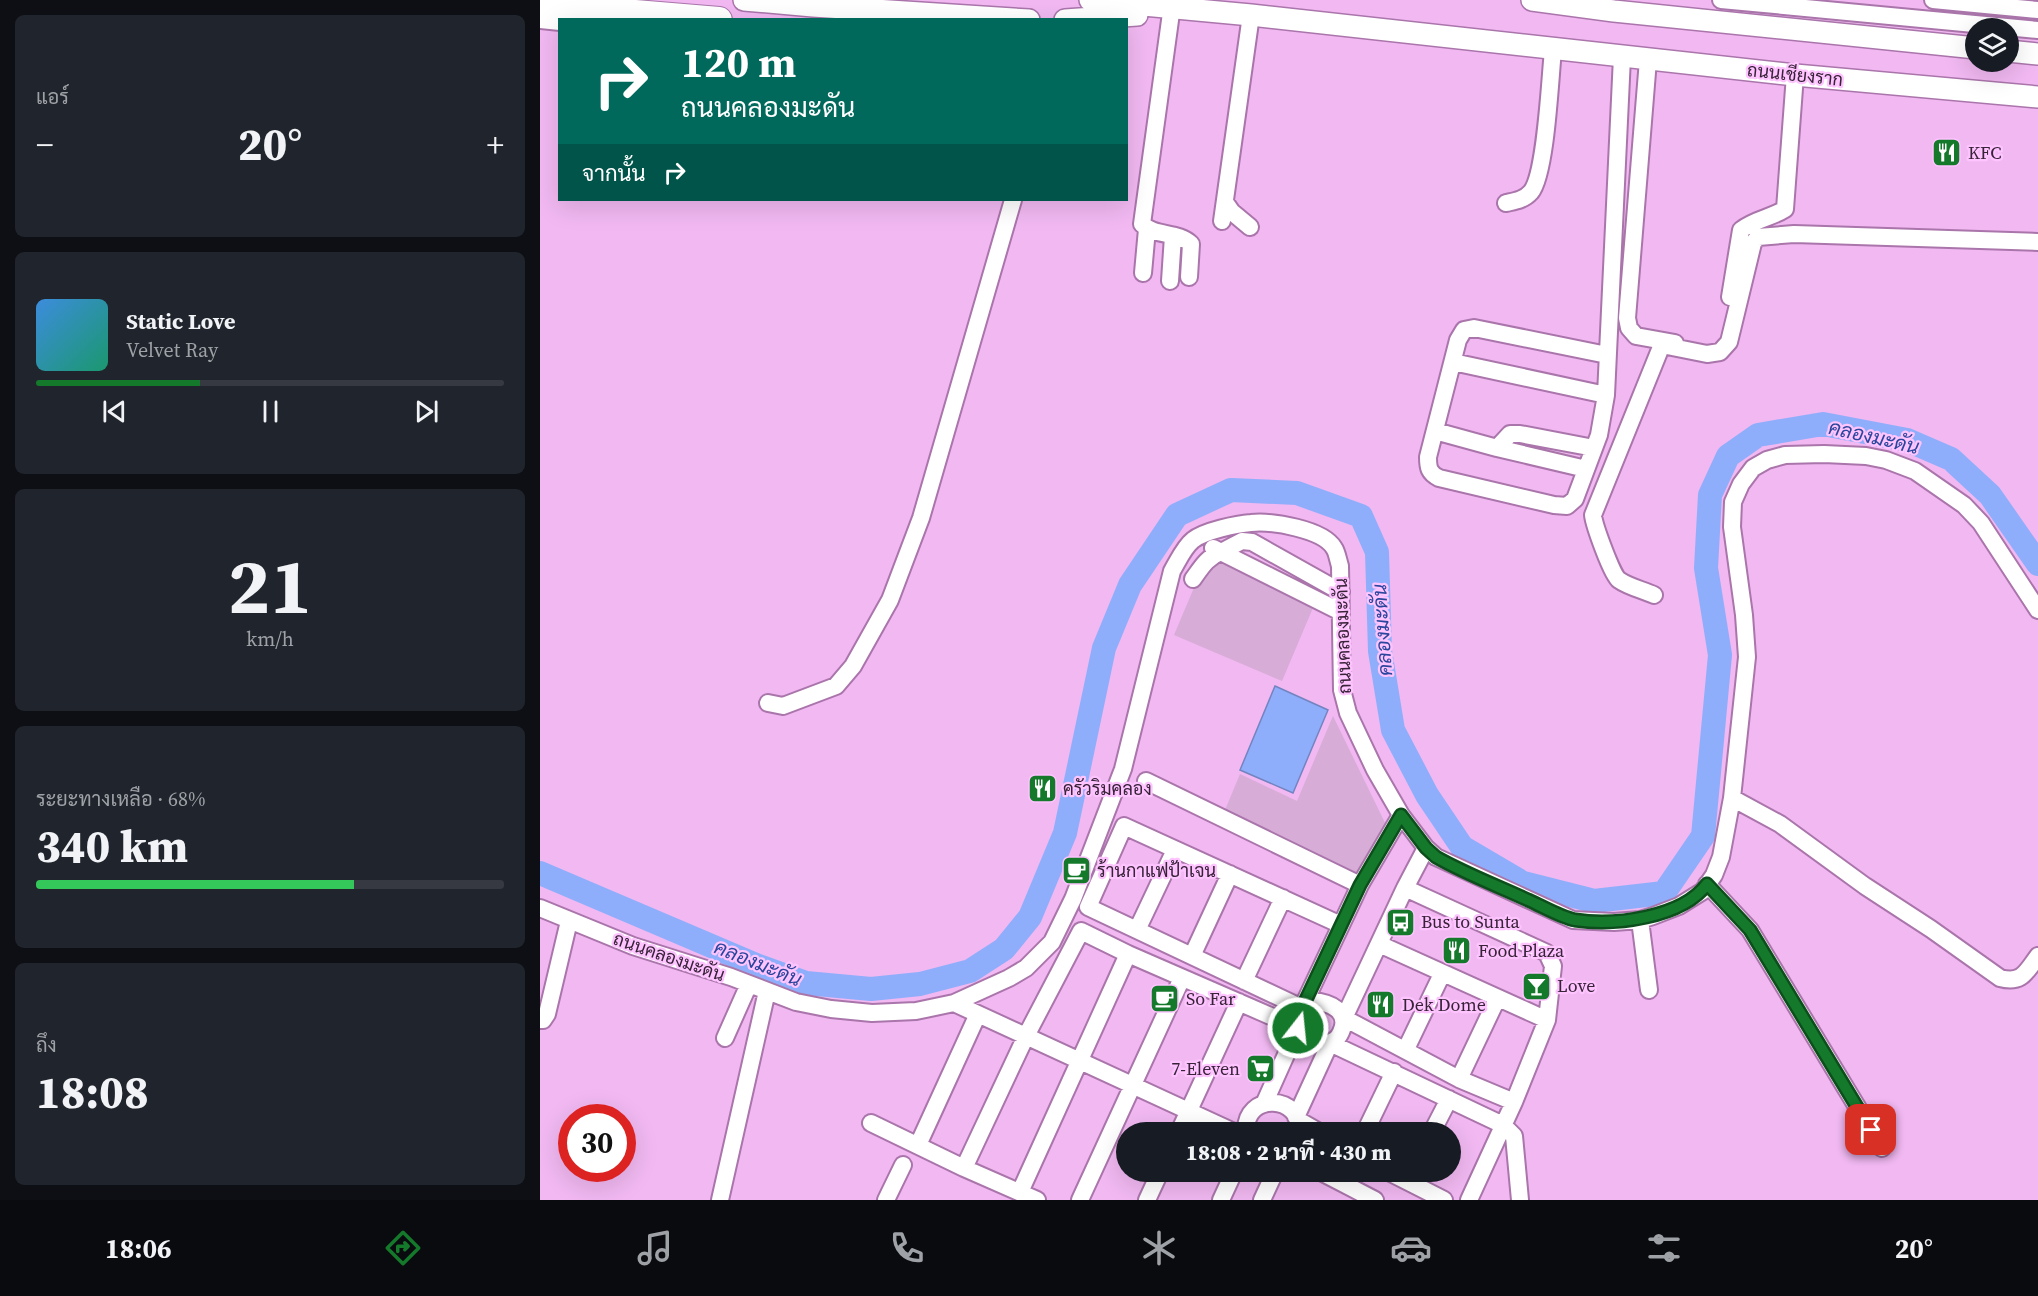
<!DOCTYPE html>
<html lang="th">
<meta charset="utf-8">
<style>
:root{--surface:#171b24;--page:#20242c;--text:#f1f3f6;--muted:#9ea1a6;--line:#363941;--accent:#14792b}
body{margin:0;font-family:"Source Serif 4",Sarabun,serif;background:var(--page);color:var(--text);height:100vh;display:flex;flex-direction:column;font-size:22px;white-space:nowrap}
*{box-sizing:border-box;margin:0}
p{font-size:20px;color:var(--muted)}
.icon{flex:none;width:33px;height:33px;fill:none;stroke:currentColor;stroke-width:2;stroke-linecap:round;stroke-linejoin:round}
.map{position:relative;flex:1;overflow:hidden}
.panel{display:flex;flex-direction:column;gap:15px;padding:15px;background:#0d0f14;width:540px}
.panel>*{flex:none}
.guide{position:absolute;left:18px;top:18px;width:570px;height:183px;border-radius:0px;box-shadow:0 6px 24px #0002;background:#00695c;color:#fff;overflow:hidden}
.controls{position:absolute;left:1425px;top:18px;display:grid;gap:12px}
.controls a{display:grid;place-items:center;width:54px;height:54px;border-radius:50%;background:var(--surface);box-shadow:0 6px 24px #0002;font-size:30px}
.speed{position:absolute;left:18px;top:1104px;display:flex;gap:12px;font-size:30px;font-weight:700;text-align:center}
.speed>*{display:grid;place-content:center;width:78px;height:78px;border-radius:50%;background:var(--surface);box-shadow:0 6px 24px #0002;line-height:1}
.speed .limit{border:9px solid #d22;background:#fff;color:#111}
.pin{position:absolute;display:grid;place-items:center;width:51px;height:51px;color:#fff;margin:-26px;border-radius:12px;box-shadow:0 3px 9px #0006}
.me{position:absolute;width:66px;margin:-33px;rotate:16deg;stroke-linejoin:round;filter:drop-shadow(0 0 4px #0008)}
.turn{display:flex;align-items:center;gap:21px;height:126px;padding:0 24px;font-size:27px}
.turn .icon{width:78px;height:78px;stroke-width:2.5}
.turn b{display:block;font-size:42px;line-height:51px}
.then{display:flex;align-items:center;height:57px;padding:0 24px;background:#0003;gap:12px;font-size:22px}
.big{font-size:45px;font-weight:800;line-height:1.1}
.panel .card{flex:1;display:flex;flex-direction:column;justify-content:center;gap:9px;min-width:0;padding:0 21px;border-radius:9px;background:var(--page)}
.panel .dial{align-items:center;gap:0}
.dial b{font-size:78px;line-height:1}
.song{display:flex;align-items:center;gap:18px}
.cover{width:72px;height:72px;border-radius:9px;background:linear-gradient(135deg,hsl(210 70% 55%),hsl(160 70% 35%))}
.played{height:6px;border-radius:3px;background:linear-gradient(90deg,var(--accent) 35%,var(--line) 35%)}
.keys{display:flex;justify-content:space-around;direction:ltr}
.heat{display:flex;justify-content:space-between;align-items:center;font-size:33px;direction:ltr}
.charge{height:9px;border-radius:4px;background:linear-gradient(90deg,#34c759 68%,var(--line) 0)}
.trip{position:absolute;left:576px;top:1122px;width:345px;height:60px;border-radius:30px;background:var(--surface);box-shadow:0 6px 24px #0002;font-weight:800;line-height:60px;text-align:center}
.tabs{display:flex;height:96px;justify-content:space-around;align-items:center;background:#090b0e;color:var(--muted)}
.tabs .icon{width:42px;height:42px}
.tabs .active{color:var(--accent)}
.tabs b{font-size:27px;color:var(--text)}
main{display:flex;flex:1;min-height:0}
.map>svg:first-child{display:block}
.green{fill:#d7acd7}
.water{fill:#8eaefb;stroke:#7484c0;stroke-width:1.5}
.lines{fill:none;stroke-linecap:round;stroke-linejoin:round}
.river{stroke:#8eaefb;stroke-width:24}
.minor-casing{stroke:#aa75ab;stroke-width:20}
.major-casing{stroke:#aa75ab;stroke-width:24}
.highway-casing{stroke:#aa75ab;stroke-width:28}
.minor{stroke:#fff;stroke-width:16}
.major{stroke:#fff;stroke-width:21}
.highway{stroke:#fff;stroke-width:26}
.route-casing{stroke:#0d4f1c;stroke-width:15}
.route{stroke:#14792b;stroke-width:10}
.labels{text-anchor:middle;stroke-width:4.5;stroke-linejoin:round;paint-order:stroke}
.street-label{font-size:18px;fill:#382238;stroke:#fec4ff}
.poi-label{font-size:18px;fill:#382238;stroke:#fec4ff;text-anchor:start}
.water-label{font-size:20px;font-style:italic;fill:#29469d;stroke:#fec4ff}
</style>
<main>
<section class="panel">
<div class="card"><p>แอร์</p>
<div class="heat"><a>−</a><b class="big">20°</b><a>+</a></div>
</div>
<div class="card">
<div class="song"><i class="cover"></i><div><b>Static Love</b><p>Velvet Ray</p></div></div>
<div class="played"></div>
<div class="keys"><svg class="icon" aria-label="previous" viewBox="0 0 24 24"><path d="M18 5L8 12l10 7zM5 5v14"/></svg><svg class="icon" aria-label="pause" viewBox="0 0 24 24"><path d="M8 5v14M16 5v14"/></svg><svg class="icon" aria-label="next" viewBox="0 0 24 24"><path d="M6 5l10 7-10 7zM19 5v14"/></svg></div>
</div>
<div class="card dial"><b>21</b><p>km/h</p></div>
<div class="card"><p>ระยะทางเหลือ · 68%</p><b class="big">340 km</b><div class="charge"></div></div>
<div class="card"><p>ถึง</p><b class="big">18:08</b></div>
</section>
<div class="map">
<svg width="1498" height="1200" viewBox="0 0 1498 1200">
<rect width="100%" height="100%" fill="#f1b8f1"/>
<path class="green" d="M667,557l108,46 -33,78 -108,-46z
M793,716l54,111 -31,53 -133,-65 17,-41 57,27z"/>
<path class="water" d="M735,686l53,24 -35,83 -53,-23z"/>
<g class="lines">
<path class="river" d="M0,873l216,92 50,18 65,6 49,-5 50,-13 34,-22 26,-32 35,-84 39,-185 26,-63 47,-70 54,-25 66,3 64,23 16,36 3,99 13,79 34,65 35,52 61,36 71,18 70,-8 39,-57 17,-181 -14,-87 4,-73 18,-39 30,-21 65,-11 84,16 44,19 39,36 48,69"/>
<defs>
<path id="minor" d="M1181,0l317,30
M1393,0l105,10
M631,13l-29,211c13,13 36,7 49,20l-2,33
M0,20l20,2
M1108,60l-21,258 2,10 7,8 39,7
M685,202l7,10 18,15
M966,203c9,-2 18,-3 25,-11 15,-18 19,-114 22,-142
M682,221l29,-206
M603,273l4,-44
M630,281l3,-45
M1190,297l11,-67c14,-11 30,-12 44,-21l10,-134
M1067,355l-133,-27 -10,2 -6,10 -30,117c0,11 1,16 11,21l115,27 13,1 8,-7 24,-64 7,-40 16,-338
M913,362l153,33
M895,431l62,17 89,21
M957,448l13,-14h10l74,14
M673,548l8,4 21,-11 10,1 89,50
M653,579c8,-11 14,-22 28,-27l120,60
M1114,595c-11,-5 -25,-8 -35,-15 -7,-5 -25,-55 -26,-65l68,-168 6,-1 40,8 13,-2 9,-10 24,-99 5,-6 36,-3 244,8
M228,703l15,3 53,-20 17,-20 37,-66 31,-82 92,-318
M606,781l214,104
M1192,798l48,26 85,62 66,43 69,49c22,6 26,-6 38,-22
M886,848l-21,40 -61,130 115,61 55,23
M1167,884l43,46 132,218
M865,888l142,65 6,13 -6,54 -33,82 -45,98
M0,908l93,38 98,31 65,25 35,7 41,4 44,-2 38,-8 55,-25 17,-10 26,-26 21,-43 50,-130 49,-198c6,-10 12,-24 21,-31 11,-9 44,-16 58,-17 21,-2 72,6 83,25 3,4 4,12 6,18l2,124 6,23 27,57 26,45 25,33 10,9 137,63 41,2 26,-2 13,-4 26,-10 24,-15 11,-16 7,-18 11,-59 15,-141 -3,-42 -12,-88 1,-25 8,-18 12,-16 14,-8 18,-5 39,-1 42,2 20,4 29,11 49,34 17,18 57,87
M1100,920l9,70
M801,925l-217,-99 -36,81 214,101 58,-123 41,-70
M597,930l38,-80
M839,944l168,76
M652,956l38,-82
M704,981l39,-83
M772,1001c17,1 39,10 29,31 -12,29 -68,-4 -29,-31z
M414,1003l280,129
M0,1020h3l4,-6 22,-93
M185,1038l24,-54
M866,1049l36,-75
M919,1079l38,-80
M756,1117l34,-74 173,82 11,11 6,64
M758,1120l21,12
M331,1123l93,45 73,32
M639,1132l60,-130
M706,1132c-2,-41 57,-37 53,0
M825,1132l29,-60
M892,1132l17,-33
M378,1145l60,-131
M424,1168l62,-132 55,-105 47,23 170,74 -34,76
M781,1172l54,28
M849,1172l55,28
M480,1192l108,-238
M180,1200l47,-209
M346,1200l17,-35
M540,1200l102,-222
M607,1200l13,-28
M681,1200l13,-28
M722,1200l13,-28"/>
<path id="major" d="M204,0l69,6 216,14
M550,0l161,15 544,60 243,22
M992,0l82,11 362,37
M525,20l72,-5
M1468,51l30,3"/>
<path id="highway" d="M0,5l179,15"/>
</defs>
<use href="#minor" class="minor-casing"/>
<use href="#major" class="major-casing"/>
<use href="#highway" class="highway-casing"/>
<use href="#minor" class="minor"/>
<use href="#major" class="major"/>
<use href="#highway" class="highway"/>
</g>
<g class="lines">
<defs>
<path id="route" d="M758,1028v-9l4,-11 58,-123 41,-70 25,33 10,9c30,17 62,29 92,43 14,6 32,17 47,20 39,6 107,-2 132,-36l43,46 121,200"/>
</defs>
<use href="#route" class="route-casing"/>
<use href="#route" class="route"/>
</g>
<defs>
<symbol id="restaurant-square" viewBox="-11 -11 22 22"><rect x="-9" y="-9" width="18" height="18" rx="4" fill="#14792b" stroke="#fec4ff"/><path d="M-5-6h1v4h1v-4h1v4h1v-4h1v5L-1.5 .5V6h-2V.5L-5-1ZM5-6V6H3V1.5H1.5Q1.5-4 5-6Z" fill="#fff"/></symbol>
<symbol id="cafe-square" viewBox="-11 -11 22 22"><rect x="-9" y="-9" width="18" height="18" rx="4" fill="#14792b" stroke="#fec4ff"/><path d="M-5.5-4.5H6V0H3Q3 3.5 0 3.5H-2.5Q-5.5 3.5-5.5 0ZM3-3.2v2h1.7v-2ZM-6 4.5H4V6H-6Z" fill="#fff"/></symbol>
<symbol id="bus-square" viewBox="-11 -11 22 22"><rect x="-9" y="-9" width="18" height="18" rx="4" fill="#14792b" stroke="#fec4ff"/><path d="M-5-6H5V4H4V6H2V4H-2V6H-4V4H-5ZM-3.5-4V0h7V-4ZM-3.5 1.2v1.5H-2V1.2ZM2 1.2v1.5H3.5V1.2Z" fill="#fff"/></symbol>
<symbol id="bar-square" viewBox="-11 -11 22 22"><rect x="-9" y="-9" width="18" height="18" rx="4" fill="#14792b" stroke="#fec4ff"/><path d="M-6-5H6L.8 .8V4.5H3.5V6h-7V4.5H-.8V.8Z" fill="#fff"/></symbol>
<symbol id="supermarket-square" viewBox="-11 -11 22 22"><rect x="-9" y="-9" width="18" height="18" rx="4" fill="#14792b" stroke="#fec4ff"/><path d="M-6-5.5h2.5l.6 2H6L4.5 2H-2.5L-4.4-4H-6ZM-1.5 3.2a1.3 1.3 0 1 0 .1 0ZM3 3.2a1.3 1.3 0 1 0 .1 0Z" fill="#fff"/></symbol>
</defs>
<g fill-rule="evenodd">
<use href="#restaurant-square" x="1390" y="136" width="33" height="33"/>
<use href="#restaurant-square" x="486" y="772" width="33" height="33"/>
<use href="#cafe-square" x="520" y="854" width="33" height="33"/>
<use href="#bus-square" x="844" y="906" width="33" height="33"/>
<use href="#restaurant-square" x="900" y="934" width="33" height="33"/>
<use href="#bar-square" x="980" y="970" width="33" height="33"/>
<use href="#cafe-square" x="608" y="982" width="33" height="33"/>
<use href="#restaurant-square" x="824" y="988" width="33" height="33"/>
<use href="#supermarket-square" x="704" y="1052" width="33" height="33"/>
</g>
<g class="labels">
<g class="street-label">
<text transform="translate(1255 75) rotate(6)" y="6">ถนนเชียงราก</text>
<text transform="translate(803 636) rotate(-92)" y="6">ถนนคลองมะดัน</text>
<text transform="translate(129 957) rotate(19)" y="6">ถนนคลองมะดัน</text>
</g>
<g class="poi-label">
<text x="1428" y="159">KFC</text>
<text x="523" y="795">ครัวริมคลอง</text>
<text x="557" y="877">ร้านกาแฟป้าเจน</text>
<text x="881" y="928">Bus to Sunta</text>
<text x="938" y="957">Food Plaza</text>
<text x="1017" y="992">Love</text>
<text x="646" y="1005">So Far</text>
<text x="862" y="1011">Dek Dome</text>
<text x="700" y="1075" text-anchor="end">7-Eleven</text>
</g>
<g class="water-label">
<text transform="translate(1334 437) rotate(13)" y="7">คลองมะดัน</text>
<text transform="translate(842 630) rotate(-94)" y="7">คลองมะดัน</text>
<text transform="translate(218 963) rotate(22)" y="7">คลองมะดัน</text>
</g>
</g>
</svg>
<div class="controls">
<a><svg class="icon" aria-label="layers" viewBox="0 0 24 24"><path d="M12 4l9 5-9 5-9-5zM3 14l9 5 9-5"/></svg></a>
</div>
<div class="speed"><div class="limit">30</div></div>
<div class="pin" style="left:1331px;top:1130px;background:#d93025"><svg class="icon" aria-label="arrive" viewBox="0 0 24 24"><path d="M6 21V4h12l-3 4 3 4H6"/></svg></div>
<svg class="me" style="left:758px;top:1028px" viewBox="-20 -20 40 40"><circle r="17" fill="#14792b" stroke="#fff" stroke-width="3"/><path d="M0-11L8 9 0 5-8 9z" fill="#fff"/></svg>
<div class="trip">18:08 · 2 นาที · 430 m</div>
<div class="guide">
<div class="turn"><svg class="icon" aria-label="right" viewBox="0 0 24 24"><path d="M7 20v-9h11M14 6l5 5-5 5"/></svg><div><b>120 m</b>ถนนคลองมะดัน</div></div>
<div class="then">จากนั้น<svg class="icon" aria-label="right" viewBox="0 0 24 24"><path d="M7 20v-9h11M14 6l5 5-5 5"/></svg></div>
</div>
</div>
</main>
<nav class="tabs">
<b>18:06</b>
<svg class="icon active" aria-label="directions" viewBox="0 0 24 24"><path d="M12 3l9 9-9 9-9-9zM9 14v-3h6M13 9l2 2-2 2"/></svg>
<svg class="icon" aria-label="music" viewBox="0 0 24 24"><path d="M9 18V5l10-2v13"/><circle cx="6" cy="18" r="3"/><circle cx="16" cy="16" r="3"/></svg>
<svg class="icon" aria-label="phone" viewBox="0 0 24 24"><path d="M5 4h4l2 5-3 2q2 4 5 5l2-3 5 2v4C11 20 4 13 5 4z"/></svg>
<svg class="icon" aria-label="climate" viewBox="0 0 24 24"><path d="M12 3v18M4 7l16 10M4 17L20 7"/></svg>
<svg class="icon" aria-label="car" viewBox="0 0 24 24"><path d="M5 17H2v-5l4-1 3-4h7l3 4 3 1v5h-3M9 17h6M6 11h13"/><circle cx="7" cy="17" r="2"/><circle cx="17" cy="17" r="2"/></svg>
<svg class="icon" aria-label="filters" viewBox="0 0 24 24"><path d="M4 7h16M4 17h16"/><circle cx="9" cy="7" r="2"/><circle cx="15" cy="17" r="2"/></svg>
<b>20°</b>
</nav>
